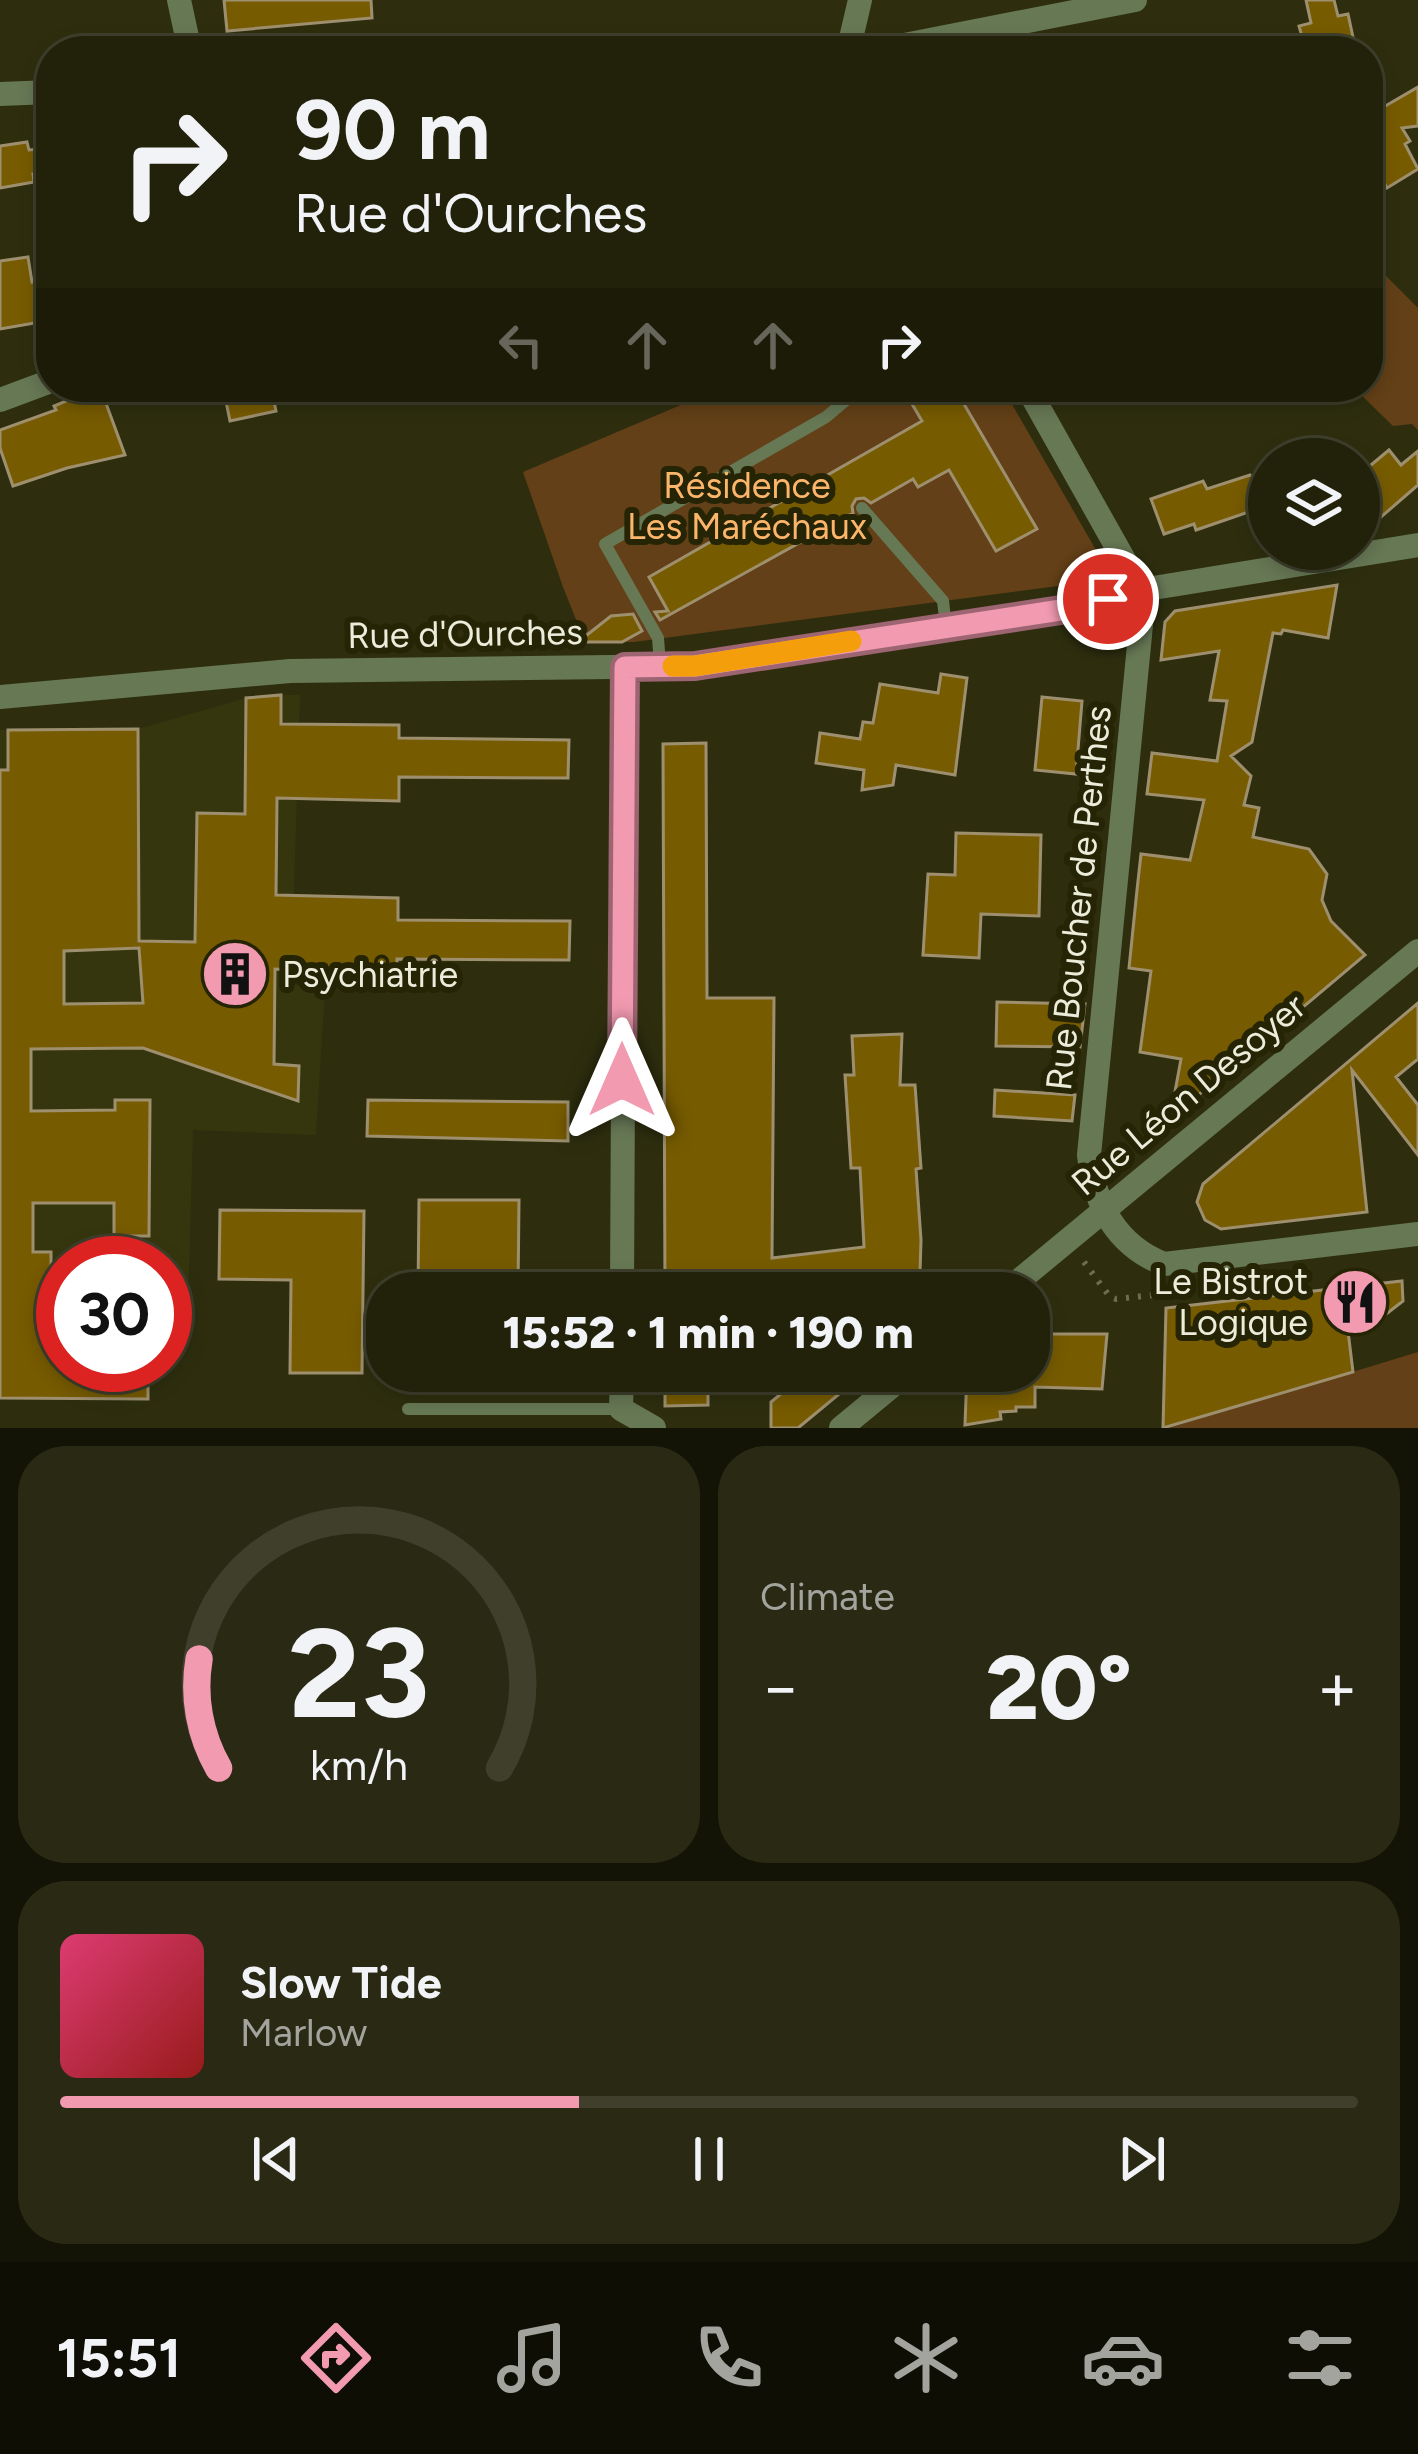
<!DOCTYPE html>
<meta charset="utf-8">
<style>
:root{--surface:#22220b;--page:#2a2a14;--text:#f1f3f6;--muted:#a2a49d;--line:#3f3f2c;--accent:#f29ab0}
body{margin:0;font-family:Figtree,sans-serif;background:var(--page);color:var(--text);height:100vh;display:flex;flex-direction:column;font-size:45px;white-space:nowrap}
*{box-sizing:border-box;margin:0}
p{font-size:39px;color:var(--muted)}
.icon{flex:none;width:66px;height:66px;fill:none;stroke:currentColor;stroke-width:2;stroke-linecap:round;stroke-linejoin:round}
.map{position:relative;height:1428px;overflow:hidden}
.details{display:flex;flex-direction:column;gap:18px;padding:18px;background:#131306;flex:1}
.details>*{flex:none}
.top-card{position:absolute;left:36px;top:36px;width:1347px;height:366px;border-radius:48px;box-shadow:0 6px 18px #0003,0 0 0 3px var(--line);background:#22220b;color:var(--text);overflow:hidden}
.buttons{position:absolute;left:1248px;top:438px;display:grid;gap:24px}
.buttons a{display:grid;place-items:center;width:132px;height:132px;border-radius:50%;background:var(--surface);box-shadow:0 6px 18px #0003,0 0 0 3px var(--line);font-size:60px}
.speed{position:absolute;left:36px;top:1236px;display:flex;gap:24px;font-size:60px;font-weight:700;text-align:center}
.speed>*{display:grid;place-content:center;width:156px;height:156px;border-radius:50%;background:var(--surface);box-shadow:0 6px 18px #0003,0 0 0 3px var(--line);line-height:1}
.speed .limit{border:18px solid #d22;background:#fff;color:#111}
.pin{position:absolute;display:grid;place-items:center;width:102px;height:102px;color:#fff;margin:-51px;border:6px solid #fff;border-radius:50%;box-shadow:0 3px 12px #0007}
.me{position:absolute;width:132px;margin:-66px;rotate:0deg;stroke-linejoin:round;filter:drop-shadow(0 0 9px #0008)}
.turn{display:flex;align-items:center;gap:42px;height:252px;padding:0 60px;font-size:54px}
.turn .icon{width:156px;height:156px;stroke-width:2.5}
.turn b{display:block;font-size:84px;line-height:102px}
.lanes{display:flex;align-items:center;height:114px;padding:0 60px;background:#0003;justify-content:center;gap:60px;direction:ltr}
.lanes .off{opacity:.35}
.big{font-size:90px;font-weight:800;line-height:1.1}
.details .tile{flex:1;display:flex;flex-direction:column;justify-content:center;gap:18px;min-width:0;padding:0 42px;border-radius:48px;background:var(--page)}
.details .dial{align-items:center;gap:0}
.dial svg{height:312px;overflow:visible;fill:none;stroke:var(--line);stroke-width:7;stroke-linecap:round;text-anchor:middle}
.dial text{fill:var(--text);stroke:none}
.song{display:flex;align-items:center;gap:36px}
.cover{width:144px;height:144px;border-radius:18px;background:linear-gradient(135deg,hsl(340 70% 55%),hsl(0 70% 35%))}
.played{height:12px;border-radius:6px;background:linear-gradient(90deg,var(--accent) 40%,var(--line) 40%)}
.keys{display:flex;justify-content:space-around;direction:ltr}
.heat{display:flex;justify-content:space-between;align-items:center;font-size:66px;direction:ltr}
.details .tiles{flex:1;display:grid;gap:18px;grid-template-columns:1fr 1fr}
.tile:last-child{grid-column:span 2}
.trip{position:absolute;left:366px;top:1272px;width:684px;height:120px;border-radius:48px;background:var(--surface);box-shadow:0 6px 18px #0003,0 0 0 3px var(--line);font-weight:800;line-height:120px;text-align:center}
.menu{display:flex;height:192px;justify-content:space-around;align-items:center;background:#0e0e04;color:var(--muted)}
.menu .icon{width:84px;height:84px}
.menu .selected{color:var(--accent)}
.menu b{font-size:54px;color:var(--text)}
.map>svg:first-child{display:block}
.built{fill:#36360e}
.green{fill:#634017}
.building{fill:#775b01;stroke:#9e906f;stroke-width:3;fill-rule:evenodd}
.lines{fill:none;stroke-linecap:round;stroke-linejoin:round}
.path{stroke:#6d6d52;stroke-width:6;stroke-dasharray:3 9;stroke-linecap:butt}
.service{stroke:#677855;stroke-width:12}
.minor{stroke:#677855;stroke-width:24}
.tertiary{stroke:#677855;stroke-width:24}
.route-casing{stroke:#9d6472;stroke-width:30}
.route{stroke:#f29ab0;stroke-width:21}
.slow{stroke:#f59e0b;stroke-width:21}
.labels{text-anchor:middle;stroke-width:12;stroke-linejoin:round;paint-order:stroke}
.park-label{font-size:36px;fill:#fcb66b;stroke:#252405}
.street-label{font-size:36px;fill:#ebecda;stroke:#252405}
.poi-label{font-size:36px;fill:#ebecda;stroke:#252405;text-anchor:start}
</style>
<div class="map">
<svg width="1418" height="1428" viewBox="0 0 1418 1428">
<rect width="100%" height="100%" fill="#2e2e0f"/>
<path class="built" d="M281,695h19l-9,290 34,1 -9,149 -123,-5 -5,176h-23v-43h-102l-2,62 -61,-2v-593l138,-1 108,-31z"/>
<path class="green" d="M1368,258l50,50v122l-6,-6 -19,2 -40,-39h15z
M723,387h279l94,163 -15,33 -447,59h-49l-22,-55 -40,-115z
M1418,1352v76h-249z"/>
<path class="building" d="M224,0h147l1,18 -145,13z
M1306,0h28l4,16 10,-2 8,37h-50l-7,-25 12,-3z
M1418,87v39l-16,2 8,13 -5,3 13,25 -31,19 -19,-33v-39z
M27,142l2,8 22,-2v24l-18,2 1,8 -34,6v-42z
M28,257l4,25 8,-1 6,40 -46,8v-68z
M100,387l25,68 -58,13 -54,18 -13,-38v-18l56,-20 -2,-4z
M223,387h48l5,24 -46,10z
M902,387h52l83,142 -41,22 -47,-81 -31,17 -5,-8 -42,24 -7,-5 -8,1 -4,7 1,7 -193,107 -5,-8 13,-1 -19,-34 273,-156z
M1389,450l12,15 17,-14v34l-59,51v-61z
M1250,475l19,21v9l-73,25 -2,-6 -30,10 -13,-35 52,-18 4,8z
M1337,585l-9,53 -45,-8 -2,4 -8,-1 -21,109 -21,14 20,20 -7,29 15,3 -6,29 56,12 18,25 -5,26 9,21 34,34 -195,164 11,-60 -41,-7 11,-81 -22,-3 8,-78 4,-36 49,6 14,-60 -57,-6 5,-41 65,8 10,-60 -17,-1 9,-49 -58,9 4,-38 10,-11z
M633,614l9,17 -20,11h-44l33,-26z
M941,674l26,4 -12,97 -59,-10 -3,20 -31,5 2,-20 -48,-7 4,-30 40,6 3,-17 10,1 7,-39 58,9z
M281,695v29l118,1v13l170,2 -1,38 -169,-1v24l-122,-3 -1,97 122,3v22l172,1 -1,39 -172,-1v15l-122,-5 -1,95 25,2 -1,35 -155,-53 -112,1v62l84,-1v-10h35l-1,136h-35v-33h-81v49h18v80h12v33h85v34l-148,-1v-628h8v-40l130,-1 1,212 56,1 2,-129 48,1 1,-116zM139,948l4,55 -79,1v-53z
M1042,697l40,4 -6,73 -41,-4z
M706,743l1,255h67l-2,260 92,-11 -4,-79h-9l-6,-93h9l-2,-39 50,-2 -2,51h15l6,83 -5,1 5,71 -1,33 -110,16 -1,4h-144l-2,-549z
M956,833l85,2 -2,81 -58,-2 -2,44 -56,-3 5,-81 27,1z
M997,1002l88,2 -5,43 -84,-1z
M1418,1003v56l-22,18 22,28v50l-66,-85 15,142 -146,17 -16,-9 -8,-18 6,-18z
M995,1090l80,5 -3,26 -78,-5z
M368,1100l200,2v39l-201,-5z
M419,1200h100l-1,93h-100z
M220,1210l144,1 -2,162h-72l1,-93 -72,-1z
M1402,1281l1,20 -31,24 -24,6 5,41 -190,56 3,-120z
M1029,1334h78l-5,55 -67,-2v20h-19v4l-16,1 1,7 -36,6 2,-54h62z
M665,1371h43v34l-43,1z
M809,1371h58l-69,57h-27v-26z"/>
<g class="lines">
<path class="path" d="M1084,1262l26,35 6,2 47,-5"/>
<path class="service" d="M862,508l81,93 3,26
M660,665l-2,-27 -53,-94 221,-127 19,-16 6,-14
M408,1409h212"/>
<path class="minor" d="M179,0l11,51
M654,51l83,-6 107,6
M853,51l31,-2 251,-49
M0,94l51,-2
M0,400l51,-19
M0,697l290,-26 405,-5 379,-58 67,-18 277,-45
M622,1293l3,-626
M622,1371l-1,38 33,19"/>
<path class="tertiary" d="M848,51l12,-51
M1027,387l114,203v35l-52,530c5,49 28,91 75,109l254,-30
M1004,1293l414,-342
M841,1428l69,-57"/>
</g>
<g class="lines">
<defs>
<path id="route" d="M622,1080l3,-413 70,-1 379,-58 34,-9"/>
</defs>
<use href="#route" class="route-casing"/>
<use href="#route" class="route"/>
<path class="slow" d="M673,666h22l156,-25"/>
</g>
<defs>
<symbol id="building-disc" viewBox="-11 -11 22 22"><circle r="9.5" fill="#f29ab0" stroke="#252405"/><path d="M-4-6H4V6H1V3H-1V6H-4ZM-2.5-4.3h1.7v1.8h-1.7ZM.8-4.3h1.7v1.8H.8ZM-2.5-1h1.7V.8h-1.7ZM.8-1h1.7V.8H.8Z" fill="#111"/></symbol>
<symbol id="restaurant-disc" viewBox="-11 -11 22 22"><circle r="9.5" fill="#f29ab0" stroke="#252405"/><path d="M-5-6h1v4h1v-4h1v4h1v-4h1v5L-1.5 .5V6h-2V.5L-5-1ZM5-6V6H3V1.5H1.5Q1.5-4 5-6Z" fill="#111"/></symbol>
</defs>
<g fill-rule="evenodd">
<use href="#building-disc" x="197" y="936" width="76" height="76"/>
<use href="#restaurant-disc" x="1317" y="1264" width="76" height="76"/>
</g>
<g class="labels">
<g class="park-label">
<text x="747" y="498">Résidence<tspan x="747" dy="41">Les Maréchaux</tspan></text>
</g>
<g class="street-label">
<text transform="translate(465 633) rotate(-1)" y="13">Rue d'Ourches</text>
<text transform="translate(1078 898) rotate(-84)" y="13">Rue Boucher de Perthes</text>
<text transform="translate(1188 1094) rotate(-40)" y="13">Rue Léon Desoyer</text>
</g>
<g class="poi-label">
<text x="282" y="987">Psychiatrie</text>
<text x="1308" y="1294" text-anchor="end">Le Bistrot<tspan x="1308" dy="41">Logique</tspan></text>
</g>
</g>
</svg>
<div class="buttons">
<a><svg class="icon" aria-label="layers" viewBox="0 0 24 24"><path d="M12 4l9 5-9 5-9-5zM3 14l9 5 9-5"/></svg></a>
</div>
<div class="speed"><div class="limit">30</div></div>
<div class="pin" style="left:1108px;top:599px;background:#d93025"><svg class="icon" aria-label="arrive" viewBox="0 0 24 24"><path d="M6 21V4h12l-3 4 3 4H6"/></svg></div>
<svg class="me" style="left:622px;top:1080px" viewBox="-20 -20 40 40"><path d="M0-17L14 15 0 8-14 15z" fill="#f29ab0" stroke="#fff" stroke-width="4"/></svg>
<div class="trip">15:52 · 1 min · 190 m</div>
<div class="top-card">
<div class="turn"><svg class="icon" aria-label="right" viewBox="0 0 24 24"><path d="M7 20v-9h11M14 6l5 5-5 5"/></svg><div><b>90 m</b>Rue d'Ourches</div></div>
<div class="lanes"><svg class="icon off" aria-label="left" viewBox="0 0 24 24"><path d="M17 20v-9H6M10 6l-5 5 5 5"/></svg><svg class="icon off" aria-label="ahead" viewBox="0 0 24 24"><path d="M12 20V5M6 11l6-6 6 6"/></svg><svg class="icon off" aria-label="ahead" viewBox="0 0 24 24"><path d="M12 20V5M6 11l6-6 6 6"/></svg><svg class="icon" aria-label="right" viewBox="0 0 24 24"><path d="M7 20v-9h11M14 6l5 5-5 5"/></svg></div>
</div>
</div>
<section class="details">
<div class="tiles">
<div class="tile dial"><svg viewBox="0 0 100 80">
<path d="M14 69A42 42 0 1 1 86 69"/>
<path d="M14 69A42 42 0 0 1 9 41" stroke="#f29ab0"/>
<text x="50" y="56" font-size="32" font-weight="700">23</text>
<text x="50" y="72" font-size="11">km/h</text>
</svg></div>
<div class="tile"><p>Climate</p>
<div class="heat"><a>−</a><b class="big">20°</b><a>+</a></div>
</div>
<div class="tile">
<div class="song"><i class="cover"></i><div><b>Slow Tide</b><p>Marlow</p></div></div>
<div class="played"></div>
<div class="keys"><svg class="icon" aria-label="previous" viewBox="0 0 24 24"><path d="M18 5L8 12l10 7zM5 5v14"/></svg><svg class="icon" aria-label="pause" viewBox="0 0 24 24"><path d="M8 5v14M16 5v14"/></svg><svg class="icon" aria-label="next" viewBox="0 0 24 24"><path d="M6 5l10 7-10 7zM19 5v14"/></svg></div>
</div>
</div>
</section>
<nav class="menu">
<b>15:51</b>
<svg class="icon selected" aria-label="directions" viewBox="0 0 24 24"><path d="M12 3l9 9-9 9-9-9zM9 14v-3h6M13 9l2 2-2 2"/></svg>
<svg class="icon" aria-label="music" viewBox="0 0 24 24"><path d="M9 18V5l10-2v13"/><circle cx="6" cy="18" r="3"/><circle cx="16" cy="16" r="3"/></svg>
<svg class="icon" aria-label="phone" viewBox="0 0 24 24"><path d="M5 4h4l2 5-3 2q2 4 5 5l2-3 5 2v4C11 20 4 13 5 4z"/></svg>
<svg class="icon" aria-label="climate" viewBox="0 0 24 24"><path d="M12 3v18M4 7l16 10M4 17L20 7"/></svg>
<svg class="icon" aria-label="car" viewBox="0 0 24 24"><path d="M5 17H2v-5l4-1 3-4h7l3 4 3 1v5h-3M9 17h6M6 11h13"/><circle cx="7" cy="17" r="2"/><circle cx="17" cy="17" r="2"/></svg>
<svg class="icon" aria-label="filters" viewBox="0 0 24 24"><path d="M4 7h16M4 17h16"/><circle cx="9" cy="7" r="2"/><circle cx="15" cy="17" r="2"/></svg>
</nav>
